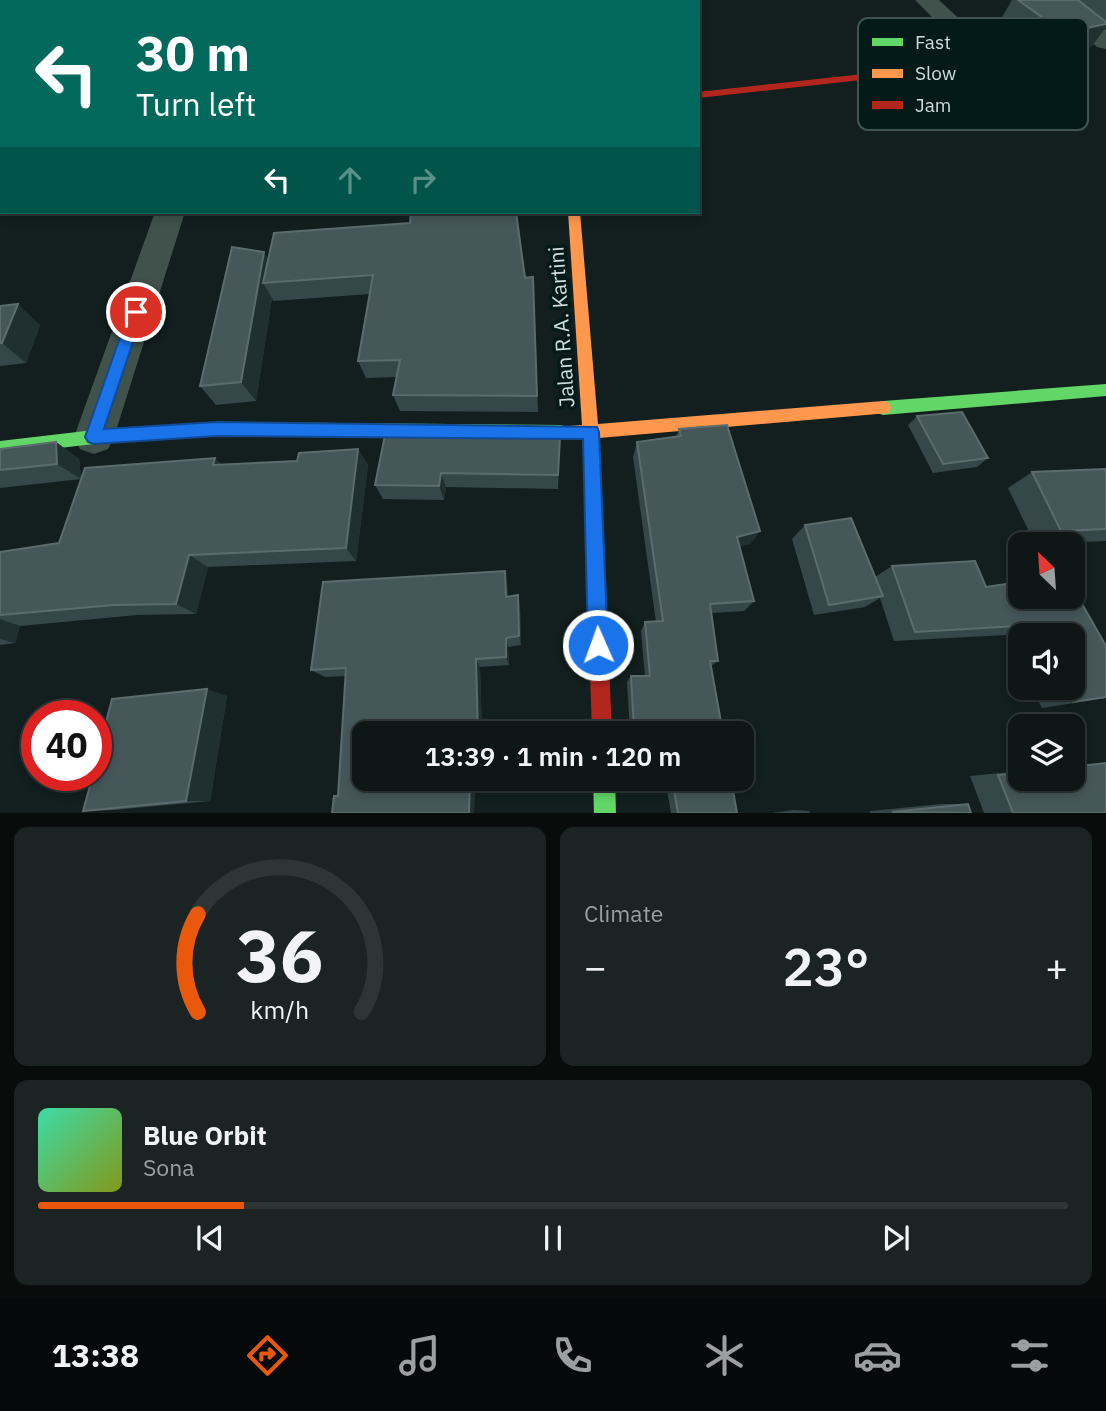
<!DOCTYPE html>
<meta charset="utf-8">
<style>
:root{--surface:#0e1716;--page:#1c2423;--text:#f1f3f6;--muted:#9b9fa1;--line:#2e3635;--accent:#ea580c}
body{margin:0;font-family:"IBM Plex Sans",sans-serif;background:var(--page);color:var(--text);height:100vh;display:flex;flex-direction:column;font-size:26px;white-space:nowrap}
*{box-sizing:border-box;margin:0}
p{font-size:23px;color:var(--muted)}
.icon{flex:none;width:38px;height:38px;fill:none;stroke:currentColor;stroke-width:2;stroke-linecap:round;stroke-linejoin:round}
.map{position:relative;height:813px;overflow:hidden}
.drawer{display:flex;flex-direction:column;gap:14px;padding:14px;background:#080d0c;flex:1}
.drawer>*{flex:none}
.banner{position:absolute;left:0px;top:0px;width:700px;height:214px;box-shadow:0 4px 10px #0003,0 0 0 2px var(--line);background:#00695c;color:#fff;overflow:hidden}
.needle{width:46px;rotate:335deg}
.controls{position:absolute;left:1008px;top:532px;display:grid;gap:14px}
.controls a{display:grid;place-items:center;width:77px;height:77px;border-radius:14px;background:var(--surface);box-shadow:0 4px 10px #0003,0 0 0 2px var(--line);font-size:35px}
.speed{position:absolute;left:21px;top:700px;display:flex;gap:14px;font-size:35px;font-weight:700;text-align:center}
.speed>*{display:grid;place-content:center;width:91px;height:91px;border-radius:50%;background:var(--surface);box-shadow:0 4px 10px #0003,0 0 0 2px var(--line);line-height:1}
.speed .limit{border:10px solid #d22;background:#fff;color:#111}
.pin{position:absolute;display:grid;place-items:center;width:60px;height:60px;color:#fff;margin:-30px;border:4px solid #fff;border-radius:50%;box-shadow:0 2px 7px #0007}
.me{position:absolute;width:77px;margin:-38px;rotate:358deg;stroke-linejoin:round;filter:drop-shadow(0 0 5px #0008)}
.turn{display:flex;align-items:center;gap:24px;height:147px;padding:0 21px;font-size:32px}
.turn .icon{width:91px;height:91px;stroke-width:2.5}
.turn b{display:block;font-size:49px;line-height:60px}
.lanes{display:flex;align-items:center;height:66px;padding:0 21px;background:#0003;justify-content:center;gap:35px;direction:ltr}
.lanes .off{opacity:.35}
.big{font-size:52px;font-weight:600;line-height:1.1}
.drawer .widget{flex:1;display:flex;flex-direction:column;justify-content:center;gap:10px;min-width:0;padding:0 24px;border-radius:14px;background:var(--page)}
.drawer .dial{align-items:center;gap:0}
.dial svg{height:182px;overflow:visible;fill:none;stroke:var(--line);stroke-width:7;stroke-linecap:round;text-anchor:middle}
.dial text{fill:var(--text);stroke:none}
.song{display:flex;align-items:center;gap:21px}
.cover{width:84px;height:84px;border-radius:10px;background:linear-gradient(135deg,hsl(160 70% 55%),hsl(70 70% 35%))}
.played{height:7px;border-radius:4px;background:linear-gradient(90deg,var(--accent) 20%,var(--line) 20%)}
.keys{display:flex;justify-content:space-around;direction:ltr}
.heat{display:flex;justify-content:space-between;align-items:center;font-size:38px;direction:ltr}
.drawer .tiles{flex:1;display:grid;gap:14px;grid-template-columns:1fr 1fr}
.widget:last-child{grid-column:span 2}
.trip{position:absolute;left:352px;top:721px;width:402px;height:70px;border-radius:14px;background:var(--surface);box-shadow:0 4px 10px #0003,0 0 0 2px var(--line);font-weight:600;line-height:70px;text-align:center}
.tab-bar{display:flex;height:112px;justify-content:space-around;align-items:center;background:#060909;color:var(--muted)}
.tab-bar .icon{width:49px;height:49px}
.tab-bar .current{color:var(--accent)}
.tab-bar b{font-size:32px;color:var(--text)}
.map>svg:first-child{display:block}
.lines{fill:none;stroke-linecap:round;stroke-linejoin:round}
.street{fill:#40524b;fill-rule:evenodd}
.fast{fill:#63d668;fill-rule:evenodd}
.slow{fill:#ff974d;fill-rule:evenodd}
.jam{fill:#b3261e;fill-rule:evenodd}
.wall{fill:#364749}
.shaded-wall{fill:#203031}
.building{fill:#465759;stroke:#5c6c6d;stroke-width:2}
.route{fill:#1a73e8;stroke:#114b97;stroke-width:2}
.labels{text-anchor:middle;stroke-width:7;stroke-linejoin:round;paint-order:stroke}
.street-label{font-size:21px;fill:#d0dddc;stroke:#041a19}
.key{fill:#041a19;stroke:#415454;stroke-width:2}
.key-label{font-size:19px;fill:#d0dddc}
</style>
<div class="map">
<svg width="1106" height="813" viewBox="0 0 1106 813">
<rect width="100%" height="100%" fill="#121f1e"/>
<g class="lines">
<path class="street" d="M201,0h22v2h-22z
M915,0h24l62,58 4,5 -4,5 -9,3 -9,-3z
M1041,0h25l40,30v19l-9,-2z
M0,173h2v20h-2z
M155,212h30l-71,225 -6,12 -14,5 -14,-5 -6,-12z"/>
<path class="fast" d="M1106,384v12l-223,19 -6,-2 -2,-5 2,-5 6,-2z
M217,422l344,3 6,2 2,5 -2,5 -6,2 -344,-3 -123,8 -94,11v-14l94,-11z
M593,779h22l1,34h-22z"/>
<path class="slow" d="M532,0h10v2h-10z
M568,212h12l18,212 285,-23 6,2 2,5 -2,5 -290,25 5,110 -3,6 -6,3 -6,-3 -3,-6 -3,-109 -28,-2 -2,-5 2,-5 27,-2z"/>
<path class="jam" d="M992,60l4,1v4l-298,33v-6z
M595,539l6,3 3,6 8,185h-20l-6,-185 3,-6z"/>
</g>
<path class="wall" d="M1012,0h94v27l-14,19 -43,9 -48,-36z
M268,260l265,17 5,135 -138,-1 -7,-16 4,-18 -31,1 -8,-17 12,-67 -97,7 -1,-3 -16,103 -40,4 -16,-19z
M0,306l40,19 -14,38 -26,3z
M917,416l71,42 -11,9 -44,6 -25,-48z
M679,429l81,102 -10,13 -10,2 14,55 -10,10 -33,2 7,48 -7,5 12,67h-110l1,-1h16l-3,-50 4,-6h14l-4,-45 4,-9h11l-23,-165 4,-15 39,-5z
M560,437l-2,52 -112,-2 -2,13 -61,-1 -8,-14z
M56,442l23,17 2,20 134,-21 6,7 76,-4 61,-12 10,16 -12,96 -148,6 -12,47 -59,1 -117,11 -5,17 -15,2v-93l59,-9 22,-64 -81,9v-39z
M1106,469v72l-71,3 -27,-56 24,-16z
M805,525l70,52 17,-11 94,21 120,59v52l-64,10 -10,-20h41v-53h-53v29l-14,-29 -112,6 -14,-43 -15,9 -51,8 -22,-76z
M507,583l1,13 12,10 1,39 -13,2 1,18 -29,2 2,66h-118v46h111l-1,34h-142l6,-17 7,-120 -20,1 -14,-7z
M227,696l-17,105 -96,9 -31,1z
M1106,763v50h-122l-14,-37 50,-5v8h53v-14z
M665,779h66l6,34h-66z
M942,804h26l3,9h-101v-2z
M794,810l15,1 1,2h-38z"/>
<path class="shaded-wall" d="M1106,24v3l-14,19 -43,9 15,-22z
M264,252l12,22 -13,9 9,15 -16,103 -15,-19z
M18,304l22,21 -14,38 -24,-20z
M56,442l23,17 2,20 -24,-15z
M358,449l10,16 -12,96 -10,-13z
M215,458l16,16 -18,-9z
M441,473l5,14 -2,13 -5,-14z
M760,531l-10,13 -21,5 8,-12z
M189,555l19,12 -12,47 -20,-10z
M505,571l2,12 1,24 -2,-10z
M518,595l2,11 1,39 -2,-9z
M0,619l20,7 -5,17 -15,-4z
M506,638l2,9 1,18 -3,-8z
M476,659l4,8 2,66h-4z
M207,689l20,7 -17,105h-24z
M470,779h5l-1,34h-5z"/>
<path class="building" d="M1018,0h60l28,22v2l-42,9z
M411,212h105l9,66 8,-1 4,119 -144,-1 7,-35 -42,1 15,-86 -110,8 11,-50 136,-10z
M232,247l32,5 -23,130 -41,4z
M18,304l-16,39h-2v-37z
M962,412l26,46 -45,6 -26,-48z
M727,425l33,106 -23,6 17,64 -44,3 8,57h-8l13,72h-109v-1h17l3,-3 -3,-53h19l-5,-54 18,-1 -26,-179 44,-6 -2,-7z
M385,435l175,2 -2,38 -117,-2 -2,13 -64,-1z
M56,442l1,22 -57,6v-21z
M358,449l-12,99 -157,7 -13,49 -62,1 -114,10v-63l59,-9 26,-75 130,-10 -2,7 84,-4 2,-8z
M1106,469v60l-45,2 -29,-59z
M851,518l32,78 -54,9 -24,-80z
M975,561l11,26 34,-5v15h53v-9l33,58v51l-33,5 -8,-14h8v-53h-35l-5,-10 -118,7 -23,-66z
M505,571l1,26 12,-2 1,41 -13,2v19l-30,2 2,74h-114v46h106l-1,34h-137l2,-17h4l8,-128 -35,2 12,-88z
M207,689l-21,112 -103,10 10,-36h3v-14l16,-62z
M1106,763v50h-93l-15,-38 22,-2v6h53v-12z
M672,779h59l6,34h-59z
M968,804l3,9 -79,-1z"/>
<path class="route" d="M136,306l7,6 -39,117 113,-7 380,5 2,5 9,213 -3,7 -7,3 -7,-3 -3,-7 -5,-206 -366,-3 -123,8 -6,-2 -3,-5 44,-125z"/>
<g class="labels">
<g class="street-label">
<text transform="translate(562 327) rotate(-94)" y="7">Jalan R.A. Kartini</text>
</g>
</g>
<rect x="858" y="18" width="230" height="112" rx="10" class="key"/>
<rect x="872" y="38" width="31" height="8" fill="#63d668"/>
<rect x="872" y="69" width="31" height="9" fill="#ff974d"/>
<rect x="872" y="101" width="31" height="8" fill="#b3261e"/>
<g class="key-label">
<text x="915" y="49">Fast</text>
<text x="915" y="80">Slow</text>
<text x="915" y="112">Jam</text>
</g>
</svg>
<div class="controls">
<a><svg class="needle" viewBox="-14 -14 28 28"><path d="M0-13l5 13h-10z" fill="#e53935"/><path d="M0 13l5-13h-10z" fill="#9b9fa1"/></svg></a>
<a><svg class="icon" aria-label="sound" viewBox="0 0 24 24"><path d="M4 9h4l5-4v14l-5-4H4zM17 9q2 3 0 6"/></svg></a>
<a><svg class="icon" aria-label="layers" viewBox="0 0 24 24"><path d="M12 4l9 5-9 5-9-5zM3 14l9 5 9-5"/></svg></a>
</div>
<div class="speed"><div class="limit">40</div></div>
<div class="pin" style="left:136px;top:312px;background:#d93025"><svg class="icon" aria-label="arrive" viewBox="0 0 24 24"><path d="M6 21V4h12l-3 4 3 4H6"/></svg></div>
<svg class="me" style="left:598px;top:645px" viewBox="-20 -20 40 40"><circle r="17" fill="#1a73e8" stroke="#fff" stroke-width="3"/><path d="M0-11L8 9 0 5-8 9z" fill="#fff"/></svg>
<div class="trip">13:39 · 1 min · 120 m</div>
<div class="banner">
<div class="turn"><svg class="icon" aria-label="left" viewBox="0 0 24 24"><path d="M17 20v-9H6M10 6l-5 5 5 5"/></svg><div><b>30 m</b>Turn left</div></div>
<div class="lanes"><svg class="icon" aria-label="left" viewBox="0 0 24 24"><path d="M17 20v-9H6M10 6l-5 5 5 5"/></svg><svg class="icon off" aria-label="ahead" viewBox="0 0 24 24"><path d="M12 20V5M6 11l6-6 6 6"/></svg><svg class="icon off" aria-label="right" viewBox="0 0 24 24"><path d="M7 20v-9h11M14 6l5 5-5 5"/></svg></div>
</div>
</div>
<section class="drawer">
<div class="tiles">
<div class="widget dial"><svg viewBox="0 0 100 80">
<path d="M14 69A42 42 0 1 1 86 69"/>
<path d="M14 69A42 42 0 0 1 14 26" stroke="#ea580c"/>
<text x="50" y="56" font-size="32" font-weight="700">36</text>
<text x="50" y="72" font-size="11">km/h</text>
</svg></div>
<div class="widget"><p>Climate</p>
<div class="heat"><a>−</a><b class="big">23°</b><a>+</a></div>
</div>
<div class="widget">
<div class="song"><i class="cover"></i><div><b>Blue Orbit</b><p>Sona</p></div></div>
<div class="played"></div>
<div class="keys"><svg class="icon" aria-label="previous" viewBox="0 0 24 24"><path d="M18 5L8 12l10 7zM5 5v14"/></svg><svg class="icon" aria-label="pause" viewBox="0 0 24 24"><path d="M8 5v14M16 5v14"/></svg><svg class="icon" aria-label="next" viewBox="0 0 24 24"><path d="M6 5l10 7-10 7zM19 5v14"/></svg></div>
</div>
</div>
</section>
<nav class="tab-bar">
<b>13:38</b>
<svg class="icon current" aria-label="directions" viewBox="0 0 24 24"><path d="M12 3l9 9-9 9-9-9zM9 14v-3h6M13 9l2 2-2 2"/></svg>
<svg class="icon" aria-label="music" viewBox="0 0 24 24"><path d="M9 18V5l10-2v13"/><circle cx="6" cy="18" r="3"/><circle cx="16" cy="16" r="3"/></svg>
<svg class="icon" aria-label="phone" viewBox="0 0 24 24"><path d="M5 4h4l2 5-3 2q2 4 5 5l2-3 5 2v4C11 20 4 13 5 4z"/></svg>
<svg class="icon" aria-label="climate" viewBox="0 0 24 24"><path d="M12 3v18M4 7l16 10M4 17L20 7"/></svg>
<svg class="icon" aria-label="car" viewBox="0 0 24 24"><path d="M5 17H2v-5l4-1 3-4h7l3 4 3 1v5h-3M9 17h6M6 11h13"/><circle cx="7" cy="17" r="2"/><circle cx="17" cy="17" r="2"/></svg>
<svg class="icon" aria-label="filters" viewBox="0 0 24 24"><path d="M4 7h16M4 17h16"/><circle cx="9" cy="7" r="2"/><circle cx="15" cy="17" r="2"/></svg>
</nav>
